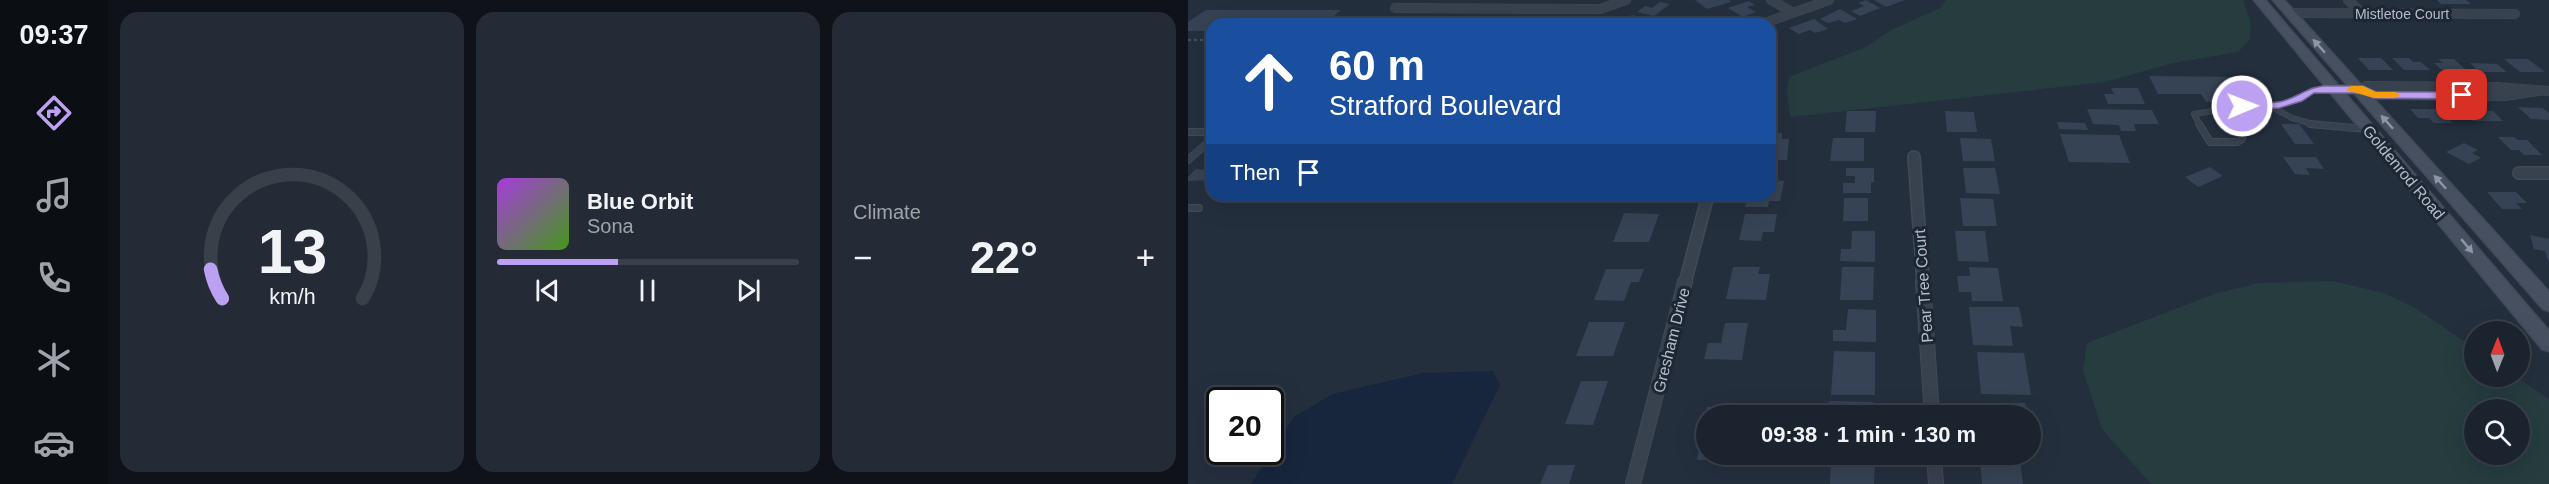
<!DOCTYPE html>
<meta charset="utf-8">
<style>
:root{--surface:#1b232e;--page:#242b36;--text:#f1f3f6;--muted:#a0a4aa;--line:#39404a;--accent:#bca0f2}
body{margin:0;font-family:Helvetica,sans-serif;background:var(--page);color:var(--text);height:100vh;display:flex;flex-direction:column;font-size:22px;white-space:nowrap}
*{box-sizing:border-box;margin:0}
p{font-size:20px;color:var(--muted)}
.icon{flex:none;width:33px;height:33px;fill:none;stroke:currentColor;stroke-width:2;stroke-linecap:round;stroke-linejoin:round}
.map{position:relative;flex:1;overflow:hidden}
.side{display:flex;flex-direction:column;gap:12px;padding:12px;background:#0f1319;width:1080px}
.side>*{flex:none}
.top-card{position:absolute;left:18px;top:18px;width:570px;height:183px;border-radius:18px;box-shadow:0 6px 24px #0002,0 0 0 2px var(--line);background:#1a4fa0;color:#fff;overflow:hidden}
.needle{width:39px;rotate:1deg}
.buttons{position:absolute;left:1276px;top:321px;display:grid;gap:12px}
.buttons a{display:grid;place-items:center;width:66px;height:66px;border-radius:50%;background:var(--surface);box-shadow:0 6px 24px #0002,0 0 0 2px var(--line);font-size:30px}
.speed{position:absolute;left:18px;top:387px;display:flex;gap:12px;font-size:30px;font-weight:700;text-align:center}
.speed>*{display:grid;place-content:center;width:78px;height:78px;border-radius:50%;background:var(--surface);box-shadow:0 6px 24px #0002,0 0 0 2px var(--line);line-height:1}
.speed .limit{border:3px solid #111;border-radius:9px;background:#fff;color:#111}
.pin{position:absolute;display:grid;place-items:center;width:51px;height:51px;color:#fff;margin:-26px;border-radius:12px;box-shadow:0 3px 9px #0006}
.me{position:absolute;width:66px;margin:-33px;rotate:89deg;stroke-linejoin:round;filter:drop-shadow(0 0 4px #0008)}
.turn{display:flex;align-items:center;gap:21px;height:126px;padding:0 24px;font-size:27px}
.turn .icon{width:78px;height:78px;stroke-width:2.5}
.turn b{display:block;font-size:42px;line-height:51px}
.then{display:flex;align-items:center;height:57px;padding:0 24px;background:#0003;gap:12px;font-size:22px}
.big{font-size:45px;font-weight:600;line-height:1.1}
.side .widget{flex:1;display:flex;flex-direction:column;justify-content:center;gap:9px;min-width:0;padding:0 21px;border-radius:18px;background:var(--page)}
.side .dial{align-items:center;gap:0}
.dial svg{height:156px;overflow:visible;fill:none;stroke:var(--line);stroke-width:7;stroke-linecap:round;text-anchor:middle}
.dial text{fill:var(--text);stroke:none}
.song{display:flex;align-items:center;gap:18px}
.cover{width:72px;height:72px;border-radius:9px;background:linear-gradient(135deg,hsl(280 70% 55%),hsl(100 70% 35%))}
.played{height:6px;border-radius:3px;background:linear-gradient(90deg,var(--accent) 40%,var(--line) 40%)}
.keys{display:flex;justify-content:space-around;direction:ltr}
.heat{display:flex;justify-content:space-between;align-items:center;font-size:33px;direction:ltr}
.side .tiles{flex:1;display:grid;gap:12px;grid-template-columns:repeat(3,1fr)}
.trip{position:absolute;left:508px;top:405px;width:345px;height:60px;border-radius:30px;background:var(--surface);box-shadow:0 6px 24px #0002,0 0 0 2px var(--line);font-weight:600;line-height:60px;text-align:center}
main{display:flex;flex:1;min-height:0}
.menu{display:flex;flex-direction:column;width:108px;justify-content:space-around;align-items:center;background:#0b0e12;color:var(--muted)}
.menu .icon{width:42px;height:42px}
.menu .on{color:var(--accent)}
.menu b{font-size:27px;color:var(--text)}
.map>svg:first-child{display:block}
.green{fill:#263c3f;fill-rule:evenodd}
.water{fill:#17263c}
.building{fill:#364354}
.lines{fill:none;stroke-linecap:round;stroke-linejoin:round}
.service-far1-casing{stroke:#414a57;stroke-width:6}
.service-casing{stroke:#414a57;stroke-width:8}
.minor-far2-casing{stroke:#414a57;stroke-width:10}
.minor-far1-casing{stroke:#414a57;stroke-width:14}
.minor-casing{stroke:#414a57;stroke-width:16}
.secondary-casing{stroke:#414a57;stroke-width:3}
.path{stroke:#3f5557;stroke-width:2;stroke-dasharray:3 3;stroke-linecap:butt}
.service-far1{stroke:#38414e;stroke-width:4.5}
.service{stroke:#38414e;stroke-width:6}
.minor-far2{stroke:#38414e;stroke-width:9}
.minor-far1{stroke:#38414e;stroke-width:11}
.minor{stroke:#38414e;stroke-width:14}
.secondary{fill:#465061;fill-rule:evenodd}
.oneway{fill:#8e96a5}
.route{fill:#bca0f2;stroke:#7a689d;stroke-width:1.5}
.slow{fill:#f59e0b}
.labels{text-anchor:middle;stroke-width:6;stroke-linejoin:round;paint-order:stroke}
.far-street-label{font-size:14px;fill:#b4bcc9;stroke:#1d2633}
.street-label{font-size:16px;fill:#b4bcc9;stroke:#1d2633}
</style>
<main>
<nav class="menu">
<b>09:37</b>
<svg class="icon on" aria-label="directions" viewBox="0 0 24 24"><path d="M12 3l9 9-9 9-9-9zM9 14v-3h6M13 9l2 2-2 2"/></svg>
<svg class="icon" aria-label="music" viewBox="0 0 24 24"><path d="M9 18V5l10-2v13"/><circle cx="6" cy="18" r="3"/><circle cx="16" cy="16" r="3"/></svg>
<svg class="icon" aria-label="phone" viewBox="0 0 24 24"><path d="M5 4h4l2 5-3 2q2 4 5 5l2-3 5 2v4C11 20 4 13 5 4z"/></svg>
<svg class="icon" aria-label="climate" viewBox="0 0 24 24"><path d="M12 3v18M4 7l16 10M4 17L20 7"/></svg>
<svg class="icon" aria-label="car" viewBox="0 0 24 24"><path d="M5 17H2v-5l4-1 3-4h7l3 4 3 1v5h-3M9 17h6M6 11h13"/><circle cx="7" cy="17" r="2"/><circle cx="17" cy="17" r="2"/></svg>
</nav>
<section class="side">
<div class="tiles">
<div class="widget dial"><svg viewBox="0 0 100 80">
<path d="M14 69A42 42 0 1 1 86 69"/>
<path d="M14 69A42 42 0 0 1 8 54" stroke="#bca0f2"/>
<text x="50" y="56" font-size="32" font-weight="700">13</text>
<text x="50" y="72" font-size="11">km/h</text>
</svg></div>
<div class="widget">
<div class="song"><i class="cover"></i><div><b>Blue Orbit</b><p>Sona</p></div></div>
<div class="played"></div>
<div class="keys"><svg class="icon" aria-label="previous" viewBox="0 0 24 24"><path d="M18 5L8 12l10 7zM5 5v14"/></svg><svg class="icon" aria-label="pause" viewBox="0 0 24 24"><path d="M8 5v14M16 5v14"/></svg><svg class="icon" aria-label="next" viewBox="0 0 24 24"><path d="M6 5l10 7-10 7zM19 5v14"/></svg></div>
</div>
<div class="widget"><p>Climate</p>
<div class="heat"><a>−</a><b class="big">22°</b><a>+</a></div>
</div>
</div>
</section>
<div class="map">
<svg width="1361" height="484" viewBox="0 0 1361 484">
<rect width="100%" height="100%" fill="#242f3e"/>
<path class="green" d="M758,0h297l8,23 -1,16 -12,13 -65,11 -68,19 -315,35 -3,-26 2,-14 77,-30 25,-17 49,-22z
M1144,281l52,12 30,14 61,42v27l41,1 33,22v85h-398l-49,-55 -19,-58 4,-28 127,-49 45,-11zM1287,410h45v44h-45z"/>
<path class="water" d="M305,371l7,14 -48,99h-201l43,-67 38,-23 91,-21z"/>
<path class="building" d="M507,0h34l2,2 -24,7z
M678,0l14,8 -20,8 -9,-5 13,-5 -6,-3z
M686,0h31l-19,7z
M1249,0h29l5,4h-30z
M561,1l6,4 -8,2 9,5 -13,5 -15,-9z
M472,2l10,2 -16,12 -17,-4 8,-6 7,2z
M652,9l17,10 -12,4 -6,-3 -11,3 -8,-4z
M18,10h135l-16,14h-113v7h-24v-9z
M446,15l5,8 -26,1 8,-3 -2,-3z
M249,17l11,1 -6,6h-29l4,-4 16,2z
M516,17l29,6v1h-38z
M205,18h13l-7,6h-25l4,-4h12z
M269,19h25l-4,5h-25z
M359,19h13l-3,5h-26l3,-3h12z
M400,19h11l-3,5h-29l3,-4z
M626,19l14,10 -13,4 -5,-3 -11,4 -10,-6z
M1170,58h23l12,12h-24z
M1204,58h17l4,4h8l9,8h-26z
M1250,59h16l13,12 -25,-1 -8,-7h9z
M1316,59h24l17,13h-25z
M1282,63l27,1 10,8h-28z
M961,76l96,1 12,18h-41l4,7h-14l-5,-8h-43z
M923,88h27l7,16h-37l-4,-10h10z
M1330,107l25,1 6,5v7l-18,-1z
M899,109l65,1 7,14h-25l2,7h-15l-2,-6 -26,-1z
M1222,109h30l13,14h-19l-5,-5h-11z
M659,111h29l-1,21h-30z
M757,111l29,1 3,20h-30z
M1275,111h30l10,10h-30z
M869,122l28,1 3,7 -29,-1z
M1093,124h18l15,20h-19z
M582,133h12v6h7l-2,21h-17z
M872,134l59,1 11,28 -61,-1z
M1310,137h16l4,3h9l15,15h-18l-5,-5h-8z
M645,138h31v23h-34z
M772,138l31,1 4,22h-32z
M1276,143l14,7 -6,3 9,5 -12,6 -23,-12z
M1095,157h33l8,12 -18,-1 4,7 -15,-1z
M1022,167l13,9 -25,11 -13,-10z
M658,168h28v14h-3v11h-28v-10h12v-7h-9z
M775,168h32l5,26 -34,-1z
M8,169l16,1v10l-24,1v-4z
M582,180l14,1 -4,20h-11l-1,6h-23l3,-12h22z
M1299,192h29l11,11h-11l6,6h-20z
M656,198h24v23h-25z
M772,198l33,1 4,27h-34z
M436,213l35,1 -10,28h-36z
M557,214h32l-3,18h-11l-2,9 -22,-1z
M664,231h23v31l-35,-1 1,-12h10z
M767,231h30l4,31 -31,-1z
M1342,235l19,4v24l-4,-12 -11,-2z
M545,267h27l-2,7h12l-4,26 -40,-1z
M654,267h32l-1,33h-33z
M781,267l29,1 5,33h-31l-1,-9h-12l-2,-16h13z
M418,269h38l-5,13h-8l-7,19 -30,-1z
M781,307h50l4,20 -13,-1 3,20 -40,-1z
M660,309l28,1v32l-43,-1v-11h13z
M401,322h36l-12,34h-37z
M537,323h23l-6,37 -38,-1 4,-16h13z
M646,351l41,1v43h-44z
M789,352l47,1 7,42 -50,-1z
M393,381h27l-15,44 -28,-1z
M641,401l44,1v14h-44z
M796,403h41l2,13h-42z
M519,407h28l-2,9h-26v38h36l-1,6h-45z
M643,459l44,1 -1,24h-44z
M792,461h40l3,23h-41z
M360,465h27l-6,19h-29z"/>
<g class="lines">
<defs>
<path id="service-far1" d="M1082,106l22,12 24,7
M1043,108l8,17
M1043,108l48,-3 19,-6 14,-9 22,-1
M1012,125l-6,-11 37,-6"/>
<path id="service" d="M1011,124l11,18h27l5,-3 1,-5 -5,-10
M1122,124l56,5
M0,132h24
M0,160l24,-21
M0,208h11"/>
<path id="minor-far2" d="M583,0l21,12
M1160,0l14,13
M207,8l205,1 26,-9
M1102,13l225,1
M574,24l67,-24
M1146,89l29,1 11,5 131,1 33,-5
M1175,90l3,-4 130,1 53,4"/>
<path id="minor-far1" d="M726,157l9,126
M1331,173h30
M497,283l23,-88"/>
<path id="minor" d="M735,282l9,134
M746,454l2,30
M445,484l52,-202"/>
<path id="secondary" d="M1066,0h11l284,331v20l-7,-2z
M1085,0h11l265,292v19l-6,-2z"/>
</defs>
<use href="#service-far1" class="service-far1-casing"/>
<use href="#service" class="service-casing"/>
<use href="#minor-far2" class="minor-far2-casing"/>
<use href="#minor-far1" class="minor-far1-casing"/>
<use href="#minor" class="minor-casing"/>
<use href="#secondary" class="secondary-casing"/>
<path class="path" d="M0,40h24"/>
<use href="#service-far1" class="service-far1"/>
<use href="#service" class="service"/>
<use href="#minor-far2" class="minor-far2"/>
<use href="#minor-far1" class="minor-far1"/>
<use href="#minor" class="minor"/>
<use href="#secondary" class="secondary"/>
</g>
<defs><path id="oneway-solid" d="M-6-.8H1V-3.2L6.5 0L1 3.2V.8H-6Z" transform="scale(1.5)"/></defs>
<g class="oneway">
<use href="#oneway-solid" transform="translate(1131 46) rotate(-132)"/>
<use href="#oneway-solid" transform="translate(1199 122) rotate(-132)"/>
<use href="#oneway-solid" transform="translate(1252 182) rotate(-132)"/>
<use href="#oneway-solid" transform="translate(1279 246) rotate(50)"/>
</g>
<path class="route" d="M1135,86h40l13,6h86l5,3 -5,4 -88,-1 -13,-5h-47l-12,8 -23,7 -37,1 -5,-3c10,-8 29,-2 42,-4 17,-3 26,-14 44,-16z"/>
<path class="slow" d="M1175,86l13,6h19l5,3 -5,3h-21l-28,-8 5,-4z"/>
<g class="labels">
<g class="far-street-label">
<text x="1214" y="19">Mistletoe Court</text>
</g>
<g class="street-label">
<text transform="translate(1216 172) rotate(50)" y="6">Goldenrod Road</text>
<text transform="translate(735 286) rotate(-94)" y="6">Pear Tree Court</text>
<text transform="translate(483 340) rotate(-76)" y="6">Gresham Drive</text>
</g>
</g>
</svg>
<div class="buttons">
<a><svg class="needle" viewBox="-14 -14 28 28"><path d="M0-13l5 13h-10z" fill="#e53935"/><path d="M0 13l5-13h-10z" fill="#a0a4aa"/></svg></a>
<a><svg class="icon" aria-label="search" viewBox="0 0 24 24"><circle cx="10" cy="10" r="6"/><path d="M15 15l6 6"/></svg></a>
</div>
<div class="speed"><div class="limit">20</div></div>
<div class="pin" style="left:1274px;top:95px;background:#d93025"><svg class="icon" aria-label="arrive" viewBox="0 0 24 24"><path d="M6 21V4h12l-3 4 3 4H6"/></svg></div>
<svg class="me" style="left:1054px;top:106px" viewBox="-20 -20 40 40"><circle r="17" fill="#bca0f2" stroke="#fff" stroke-width="3"/><path d="M0-11L8 9 0 5-8 9z" fill="#fff"/></svg>
<div class="trip">09:38 · 1 min · 130 m</div>
<div class="top-card">
<div class="turn"><svg class="icon" aria-label="ahead" viewBox="0 0 24 24"><path d="M12 20V5M6 11l6-6 6 6"/></svg><div><b>60 m</b>Stratford Boulevard</div></div>
<div class="then">Then<svg class="icon" aria-label="arrive" viewBox="0 0 24 24"><path d="M6 21V4h12l-3 4 3 4H6"/></svg></div>
</div>
</div>
</main>
